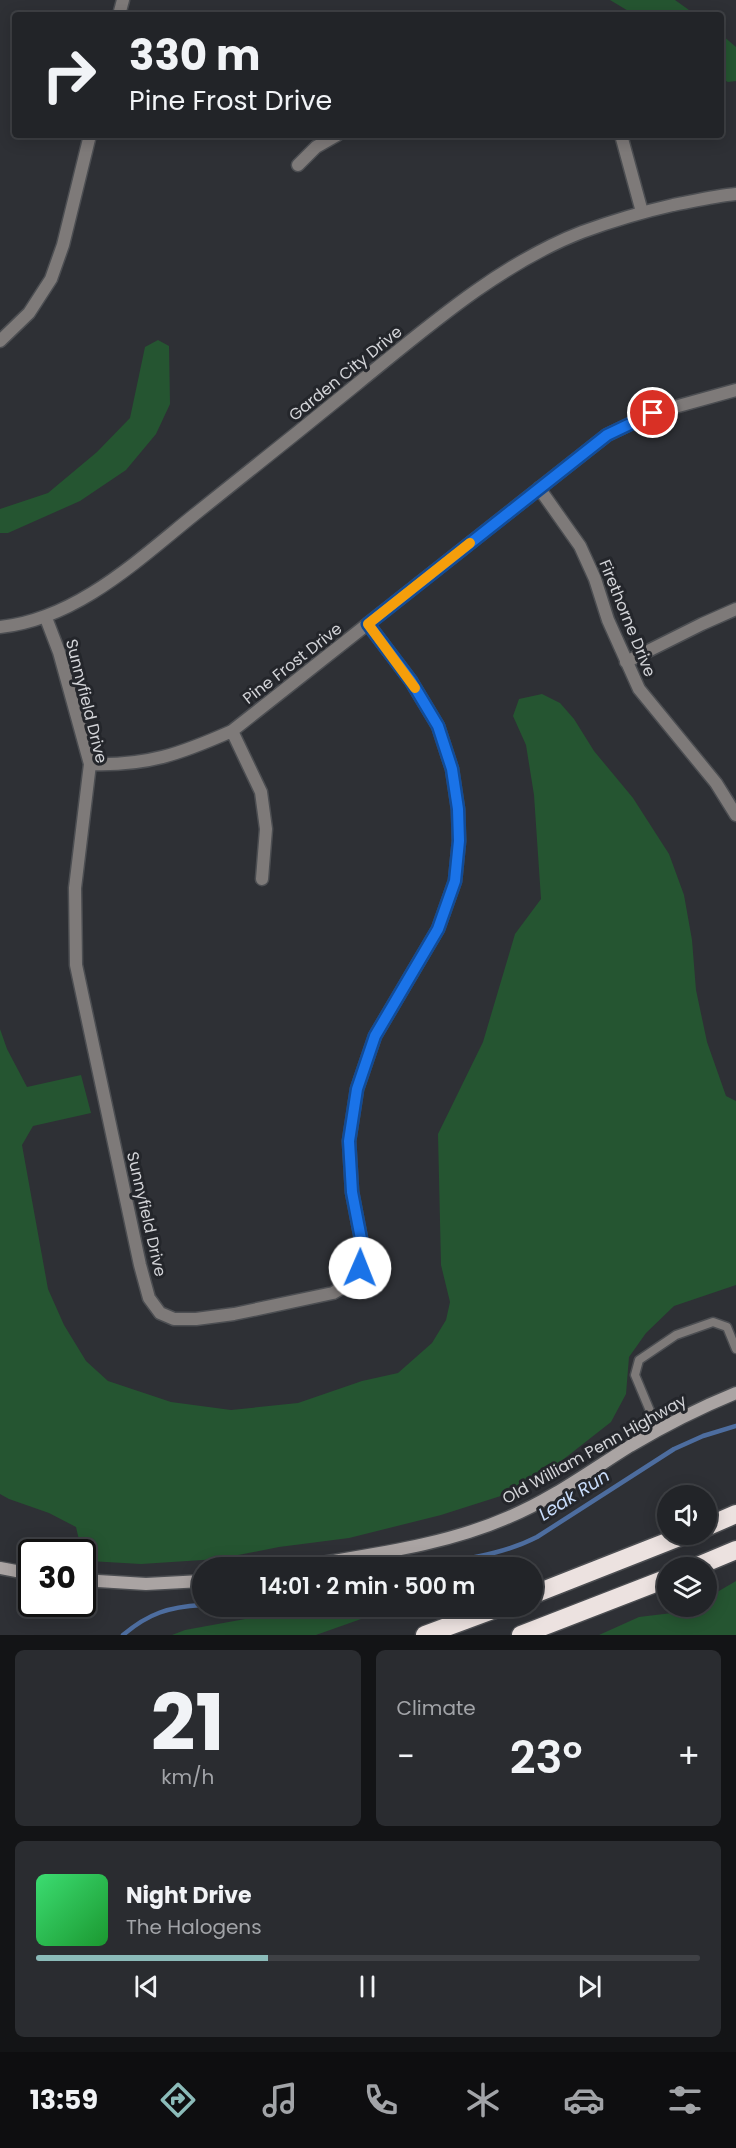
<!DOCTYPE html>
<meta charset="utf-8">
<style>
:root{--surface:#222428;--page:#2a2c30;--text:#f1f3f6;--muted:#a2a4a8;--line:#3f4145;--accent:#8bbbb9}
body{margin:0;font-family:Poppins,sans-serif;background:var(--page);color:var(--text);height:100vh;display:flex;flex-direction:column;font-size:22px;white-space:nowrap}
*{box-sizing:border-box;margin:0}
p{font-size:20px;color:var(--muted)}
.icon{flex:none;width:33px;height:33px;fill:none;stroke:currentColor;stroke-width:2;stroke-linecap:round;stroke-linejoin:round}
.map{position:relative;height:1635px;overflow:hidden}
.panel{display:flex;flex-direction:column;gap:15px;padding:15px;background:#131416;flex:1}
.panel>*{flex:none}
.guide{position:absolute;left:12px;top:12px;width:712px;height:126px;border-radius:6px;box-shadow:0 3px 15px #0003,0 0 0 2px var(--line);background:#222428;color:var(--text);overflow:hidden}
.tools{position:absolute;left:657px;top:1485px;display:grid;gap:12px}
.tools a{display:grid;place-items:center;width:60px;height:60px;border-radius:50%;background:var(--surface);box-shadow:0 3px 15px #0003,0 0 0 2px var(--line);font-size:30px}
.speed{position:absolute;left:18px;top:1539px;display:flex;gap:12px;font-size:30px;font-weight:700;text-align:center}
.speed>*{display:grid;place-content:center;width:78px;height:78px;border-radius:50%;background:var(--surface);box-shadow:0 3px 15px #0003,0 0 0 2px var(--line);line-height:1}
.speed .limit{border:3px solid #111;border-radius:9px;background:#fff;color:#111}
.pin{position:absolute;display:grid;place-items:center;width:51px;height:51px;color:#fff;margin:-26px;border:3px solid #fff;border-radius:50%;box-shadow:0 2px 6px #0007}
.me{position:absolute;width:66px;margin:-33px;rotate:1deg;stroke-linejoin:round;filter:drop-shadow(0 0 4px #0008)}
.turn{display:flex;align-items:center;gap:21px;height:126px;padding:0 18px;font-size:27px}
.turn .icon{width:78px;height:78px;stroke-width:2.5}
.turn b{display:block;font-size:42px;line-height:51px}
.big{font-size:45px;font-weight:600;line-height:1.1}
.panel .widget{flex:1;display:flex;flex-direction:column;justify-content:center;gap:9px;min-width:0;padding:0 21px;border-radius:9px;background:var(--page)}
.panel .dial{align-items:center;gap:0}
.dial b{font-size:78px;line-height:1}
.song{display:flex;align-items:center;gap:18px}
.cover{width:72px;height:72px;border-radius:9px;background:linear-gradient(135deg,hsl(140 70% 55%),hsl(130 70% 35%))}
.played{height:6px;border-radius:3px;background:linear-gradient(90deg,var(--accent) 35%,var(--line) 35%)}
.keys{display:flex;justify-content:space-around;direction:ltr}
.heat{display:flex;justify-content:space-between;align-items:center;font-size:33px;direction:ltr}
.panel .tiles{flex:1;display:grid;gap:15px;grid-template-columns:1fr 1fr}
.widget:last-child{grid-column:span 2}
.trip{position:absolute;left:192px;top:1557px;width:351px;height:60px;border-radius:30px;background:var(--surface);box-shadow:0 3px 15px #0003,0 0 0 2px var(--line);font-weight:600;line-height:60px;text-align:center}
.tab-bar{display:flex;height:96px;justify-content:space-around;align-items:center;background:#0e0e10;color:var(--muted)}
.tab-bar .icon{width:42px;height:42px}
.tab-bar .selected{color:var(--accent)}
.tab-bar b{font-size:27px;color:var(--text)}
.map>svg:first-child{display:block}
.green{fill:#255531}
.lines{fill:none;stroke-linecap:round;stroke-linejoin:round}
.stream{stroke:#4d6d9f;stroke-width:4.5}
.service-casing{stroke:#4c4e52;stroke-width:11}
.minor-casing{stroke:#4c4e52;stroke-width:15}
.secondary-casing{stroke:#4c4e52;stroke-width:15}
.motorway-casing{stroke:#4c4e52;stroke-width:21}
.service{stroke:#7e7a79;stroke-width:8}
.minor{stroke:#7e7a79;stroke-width:12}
.secondary{stroke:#aaa4a3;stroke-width:12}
.motorway{stroke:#ece2e0;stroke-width:18}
.route-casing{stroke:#114b97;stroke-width:15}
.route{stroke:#1a73e8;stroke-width:10}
.slow{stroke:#f59e0b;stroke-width:10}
.labels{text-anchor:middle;stroke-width:6;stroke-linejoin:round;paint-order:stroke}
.street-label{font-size:16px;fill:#d3d4d8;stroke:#24262b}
.water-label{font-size:18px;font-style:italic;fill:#c8dcfa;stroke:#24262b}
</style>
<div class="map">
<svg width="736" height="1635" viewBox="0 0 736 1635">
<rect width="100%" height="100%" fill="#2e3035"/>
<path class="green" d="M610,0h65l21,15h-61z
M722,35l14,12v34l-8,1 -6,-3z
M158,340l11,6 1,58 -14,30 -30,36 -46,31 -72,32h-8v-24l48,-16 49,-41 33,-34 15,-71z
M542,694l18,9 14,16 20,32 39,47 36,56 15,41 8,45 4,50 11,52 19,54 10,5v184l-62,21 -28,27 -17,24 -3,37 -15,28 -51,40 -53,32 -66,21 -92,23 -70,9 -61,12 -77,5 -52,-3 -10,-21 -3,-13 -27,-14 -40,-14 -9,-5v-465l7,20 20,38 54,-12 10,38 -58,13 -11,19 26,144 16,36 22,36 22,20 63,21 60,8 67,-7 64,-22 36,-8 34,-30 14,-23 4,-18 -9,-37 -3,-131 45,-92 32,-108 26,-35 -7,-104 -8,-50 -13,-29 6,-17z
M736,1581v54h-137l40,-18 33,-4 17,-6 17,-1 1,-8z
M317,1606l78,1 -79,28h-144l13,-5z"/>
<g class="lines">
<path class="stream" d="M420,1568c40,-9 80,-12 117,-31l137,-88 29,-13 33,-10
M123,1635c26,-22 46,-28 79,-30"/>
<defs>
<path id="service" d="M658,1430l-23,-55 4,-15 37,-25 37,-13 14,5 9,22"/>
<path id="minor" d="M119,15l4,-15
M621,135l21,77
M298,165l18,-18 21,-12
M0,341l29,-28 22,-34 12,-34 27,-110
M539,488l41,58 15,33 13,41 31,69 77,94 20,32
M46,618l13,34 31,112 -15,124 1,77 64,300 9,33 11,15 14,6h22l38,-5 99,-21 17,-10 10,-15 2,-24 -10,-52 -3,-51 8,-52 18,-53 63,-107 17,-48 4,-40 -1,-32 -6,-40 -14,-43 -27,-45 -43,-57
M0,627c76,-8 137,-66 194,-112 54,-43 109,-87 163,-131 68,-55 142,-120 225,-152 30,-11 60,-20 91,-27 21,-4 42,-9 63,-11
M626,662l76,-38 34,-15
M232,731l29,61 5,37 -4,50
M90,764c57,2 90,-10 142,-33l375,-296 46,-22 83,-23"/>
<path id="secondary" d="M0,1568l32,6
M292,1568c72,-13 149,-21 217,-51 43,-18 81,-46 121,-71 34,-20 69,-38 106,-53
M82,1580l64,4 56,-3"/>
<path id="motorway" d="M706,1527l30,-13
M693,1568l43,-18
M532,1595l155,-61
M425,1635l78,-29
M521,1635l147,-57"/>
</defs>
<use href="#service" class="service-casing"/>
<use href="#minor" class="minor-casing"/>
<use href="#secondary" class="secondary-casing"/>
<use href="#motorway" class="motorway-casing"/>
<use href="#service" class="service"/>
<use href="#minor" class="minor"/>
<use href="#secondary" class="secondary"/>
<use href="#motorway" class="motorway"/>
</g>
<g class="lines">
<defs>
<path id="route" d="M360,1268l2,-24 -10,-52 -3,-51 8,-52 18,-53 63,-107 17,-48 4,-40 -1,-32 -6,-40 -14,-43 -27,-45 -43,-57 239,-189 46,-22"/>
</defs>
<use href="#route" class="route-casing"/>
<use href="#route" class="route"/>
<path class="slow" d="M415,688l-47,-64 102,-81"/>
</g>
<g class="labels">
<g class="street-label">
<text transform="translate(345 373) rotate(-39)" y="6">Garden City Drive</text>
<text transform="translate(628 618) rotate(68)" y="6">Firethorne Drive</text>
<text transform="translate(292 663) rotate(-38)" y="6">Pine Frost Drive</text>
<text transform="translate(87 701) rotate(76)" y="6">Sunnyfield Drive</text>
<text transform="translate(147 1214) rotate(77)" y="6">Sunnyfield Drive</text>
<text transform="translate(594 1449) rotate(-29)" y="6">Old William Penn Highway</text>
</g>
<g class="water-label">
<text transform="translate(574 1495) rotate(-32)" y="6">Leak Run</text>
</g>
</g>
</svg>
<div class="tools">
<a><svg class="icon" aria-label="sound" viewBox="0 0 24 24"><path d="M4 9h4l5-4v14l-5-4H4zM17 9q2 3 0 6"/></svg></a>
<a><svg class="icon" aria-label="layers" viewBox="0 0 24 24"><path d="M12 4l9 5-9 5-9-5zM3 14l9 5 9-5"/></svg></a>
</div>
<div class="speed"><div class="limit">30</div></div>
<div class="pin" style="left:653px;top:413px;background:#d93025"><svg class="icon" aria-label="arrive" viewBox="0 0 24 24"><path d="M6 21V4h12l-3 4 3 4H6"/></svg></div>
<svg class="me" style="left:360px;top:1268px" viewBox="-20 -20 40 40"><circle r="19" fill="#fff"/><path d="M0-13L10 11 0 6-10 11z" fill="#1a73e8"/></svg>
<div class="trip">14:01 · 2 min · 500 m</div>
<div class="guide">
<div class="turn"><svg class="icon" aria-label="right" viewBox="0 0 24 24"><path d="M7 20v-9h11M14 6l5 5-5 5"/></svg><div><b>330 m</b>Pine Frost Drive</div></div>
</div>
</div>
<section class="panel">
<div class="tiles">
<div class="widget dial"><b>21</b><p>km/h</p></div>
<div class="widget"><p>Climate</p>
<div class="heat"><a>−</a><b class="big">23°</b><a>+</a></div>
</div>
<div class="widget">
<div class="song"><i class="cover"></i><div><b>Night Drive</b><p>The Halogens</p></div></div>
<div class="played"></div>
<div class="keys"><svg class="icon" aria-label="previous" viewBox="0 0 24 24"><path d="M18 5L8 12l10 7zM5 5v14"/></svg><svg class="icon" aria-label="pause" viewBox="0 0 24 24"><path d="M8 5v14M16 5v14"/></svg><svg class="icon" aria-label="next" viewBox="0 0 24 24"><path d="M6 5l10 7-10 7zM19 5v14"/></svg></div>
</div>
</div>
</section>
<nav class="tab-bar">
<b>13:59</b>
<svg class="icon selected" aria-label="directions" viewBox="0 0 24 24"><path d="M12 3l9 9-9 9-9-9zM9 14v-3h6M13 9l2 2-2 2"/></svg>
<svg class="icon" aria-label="music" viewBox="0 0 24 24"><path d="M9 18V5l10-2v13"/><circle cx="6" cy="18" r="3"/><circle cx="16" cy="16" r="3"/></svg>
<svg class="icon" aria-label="phone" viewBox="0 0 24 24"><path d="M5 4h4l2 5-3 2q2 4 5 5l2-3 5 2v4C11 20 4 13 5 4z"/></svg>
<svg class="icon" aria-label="climate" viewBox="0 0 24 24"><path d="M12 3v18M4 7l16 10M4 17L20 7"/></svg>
<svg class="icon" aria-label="car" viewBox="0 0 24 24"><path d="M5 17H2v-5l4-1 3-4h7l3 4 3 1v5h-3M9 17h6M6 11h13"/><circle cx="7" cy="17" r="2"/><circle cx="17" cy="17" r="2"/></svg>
<svg class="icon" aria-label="filters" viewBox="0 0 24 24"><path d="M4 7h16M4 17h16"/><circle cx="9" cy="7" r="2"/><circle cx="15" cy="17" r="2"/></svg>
</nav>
